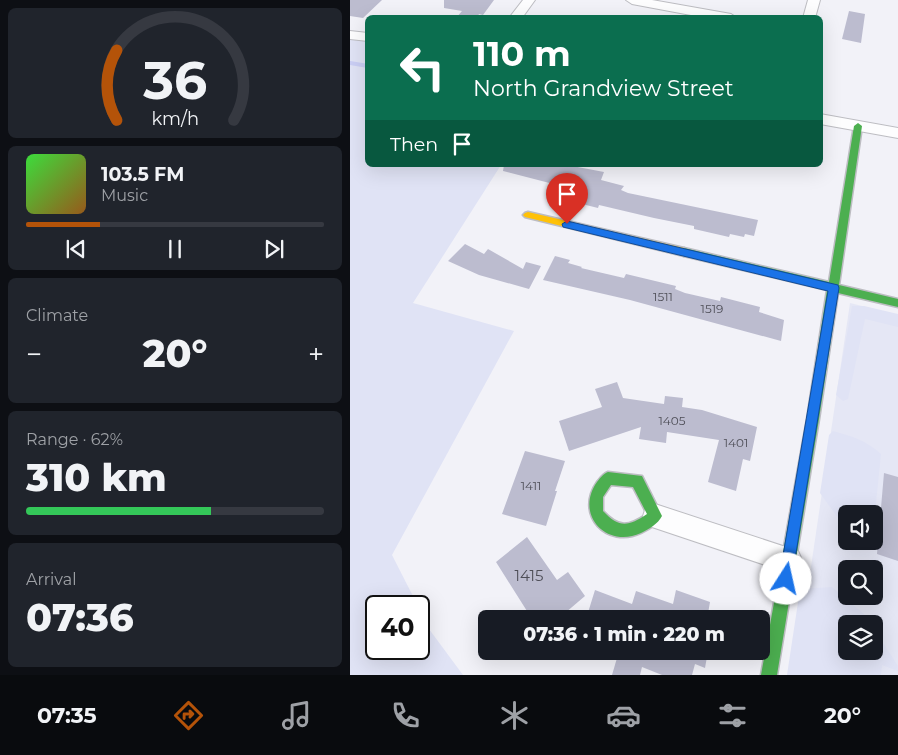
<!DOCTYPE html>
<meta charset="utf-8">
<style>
:root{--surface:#171b24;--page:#20242c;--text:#f1f3f6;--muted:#9ea1a6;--line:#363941;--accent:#b45309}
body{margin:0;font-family:Montserrat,sans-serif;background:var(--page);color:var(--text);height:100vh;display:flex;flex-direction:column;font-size:19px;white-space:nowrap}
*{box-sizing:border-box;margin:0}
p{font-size:16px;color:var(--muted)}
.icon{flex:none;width:28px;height:28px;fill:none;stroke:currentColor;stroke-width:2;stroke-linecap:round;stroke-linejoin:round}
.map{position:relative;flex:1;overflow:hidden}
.details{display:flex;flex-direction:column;gap:8px;padding:8px;background:#0d0f14;width:350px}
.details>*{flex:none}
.guide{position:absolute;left:15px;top:15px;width:458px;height:152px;border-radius:8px;box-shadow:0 5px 20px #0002;background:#0b6e4f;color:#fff;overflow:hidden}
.controls{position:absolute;left:488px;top:505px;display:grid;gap:10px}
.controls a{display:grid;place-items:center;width:45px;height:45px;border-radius:8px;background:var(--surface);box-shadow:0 5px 20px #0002;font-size:25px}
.speed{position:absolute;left:15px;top:595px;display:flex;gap:10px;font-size:25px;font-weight:700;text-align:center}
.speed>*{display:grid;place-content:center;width:65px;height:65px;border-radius:50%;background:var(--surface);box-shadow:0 5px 20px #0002;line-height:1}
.speed .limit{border:2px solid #111;border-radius:8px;background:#fff;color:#111}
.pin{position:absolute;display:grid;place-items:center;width:42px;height:42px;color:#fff;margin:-51px -21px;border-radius:50% 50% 50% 0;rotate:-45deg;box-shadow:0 0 5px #0007}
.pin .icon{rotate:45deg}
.me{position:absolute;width:55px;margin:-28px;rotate:10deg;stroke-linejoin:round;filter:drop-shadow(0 0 4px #0008)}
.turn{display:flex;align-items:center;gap:18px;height:105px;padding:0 25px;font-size:22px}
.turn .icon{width:65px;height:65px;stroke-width:2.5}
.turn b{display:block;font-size:35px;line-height:42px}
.then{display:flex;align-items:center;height:48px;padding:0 25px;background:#0003;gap:10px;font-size:19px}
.big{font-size:38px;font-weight:800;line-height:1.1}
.details .card{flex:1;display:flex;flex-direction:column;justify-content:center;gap:8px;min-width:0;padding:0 18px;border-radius:8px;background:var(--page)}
.details .dial{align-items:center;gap:0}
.dial svg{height:130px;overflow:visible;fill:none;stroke:var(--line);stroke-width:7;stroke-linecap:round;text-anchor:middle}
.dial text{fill:var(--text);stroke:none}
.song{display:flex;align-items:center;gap:15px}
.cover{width:60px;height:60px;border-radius:8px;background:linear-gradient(135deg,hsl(120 70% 55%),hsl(30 70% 35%))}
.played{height:5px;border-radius:2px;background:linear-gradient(90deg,var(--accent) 25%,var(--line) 25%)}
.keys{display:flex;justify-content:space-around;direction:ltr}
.heat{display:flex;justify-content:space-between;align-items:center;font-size:28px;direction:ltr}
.charge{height:8px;border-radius:4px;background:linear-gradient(90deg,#34c759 62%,var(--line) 0)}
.trip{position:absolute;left:128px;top:610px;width:292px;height:50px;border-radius:8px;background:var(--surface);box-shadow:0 5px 20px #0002;font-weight:800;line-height:50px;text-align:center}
.tabs{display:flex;height:80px;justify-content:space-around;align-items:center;background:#090b0e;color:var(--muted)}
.tabs .icon{width:35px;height:35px}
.tabs .current{color:var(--accent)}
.tabs b{font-size:22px;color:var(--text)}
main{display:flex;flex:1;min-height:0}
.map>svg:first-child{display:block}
.built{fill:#e5e7f5;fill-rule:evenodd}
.green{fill:#e0e3f5}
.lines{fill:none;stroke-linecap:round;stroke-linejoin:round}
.stream{stroke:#cacef4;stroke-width:4}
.building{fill:#bcbccf}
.street-casing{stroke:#bdbdc2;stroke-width:2}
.fast-casing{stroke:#bdbdc2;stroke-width:3}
.slow-casing{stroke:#bdbdc2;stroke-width:3}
.street{fill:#fdfdfe;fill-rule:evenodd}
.fast{fill:#4caf50;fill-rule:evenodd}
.slow{fill:#ffc107;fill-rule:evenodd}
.route{fill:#1a73e8;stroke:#114b97}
.labels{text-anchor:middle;stroke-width:5;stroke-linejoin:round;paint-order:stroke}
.number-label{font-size:12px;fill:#4e4e57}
.near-number-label{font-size:15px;fill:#4e4e57}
</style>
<main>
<section class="details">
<div class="card dial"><svg viewBox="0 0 100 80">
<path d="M14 69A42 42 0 1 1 86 69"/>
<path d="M14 69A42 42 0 0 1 14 26" stroke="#b45309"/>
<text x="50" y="56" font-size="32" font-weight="700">36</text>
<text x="50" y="72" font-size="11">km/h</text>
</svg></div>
<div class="card">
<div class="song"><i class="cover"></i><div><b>103.5 FM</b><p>Music</p></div></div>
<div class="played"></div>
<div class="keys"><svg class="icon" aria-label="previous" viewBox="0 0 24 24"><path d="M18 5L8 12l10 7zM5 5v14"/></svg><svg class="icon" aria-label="pause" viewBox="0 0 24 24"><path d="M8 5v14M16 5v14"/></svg><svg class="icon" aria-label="next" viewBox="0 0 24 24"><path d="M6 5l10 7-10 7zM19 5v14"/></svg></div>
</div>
<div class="card"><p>Climate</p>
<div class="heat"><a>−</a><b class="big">20°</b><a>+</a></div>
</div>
<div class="card"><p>Range · 62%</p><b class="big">310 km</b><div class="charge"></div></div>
<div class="card"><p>Arrival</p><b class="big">07:36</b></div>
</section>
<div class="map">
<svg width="548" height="675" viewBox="0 0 548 675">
<rect width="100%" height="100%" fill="#f2f2f8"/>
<path class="built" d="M500,303l48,12v360h-103zM496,514h28v27h-28zM496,569h28v27h-28zM496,624h28v27h-28z"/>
<path class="green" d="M0,36l17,3 1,126h133l-88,138 101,28 -122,224 26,51h-42v43h43v-41l10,21 34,46h-113z
M502,306h12l34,8v13l-33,-8 -17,80 -5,2 -7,-6z
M483,431c19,5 34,10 48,23l-7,69v-9h-28v15l-26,-36 9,-58z
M482,587l33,28 5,9h-24v27h28v-22l24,37v5l-16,-6 -1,10h-94l13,-86z"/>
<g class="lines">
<path class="stream" d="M0,63l18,3"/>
</g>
<path class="building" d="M0,0h32l-19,18 -13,-2z
M94,0h50l-11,15 -4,-1 -2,4h-21l6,-7 -18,-3z
M499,11l16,3 -4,29 -19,-4z
M154,165h63l37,7 -3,8 23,6 -3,4 7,3 130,27 -4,16 -9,-2 -1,3 -14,-3 -1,3 -35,-8v-3l-40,-8 -55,-13 -1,3 -16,-4 5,-10 -23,-4 1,-3 -62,-16z
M115,244l19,10 4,-5 35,20 3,-7 15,4 -12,23 -50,-14 -31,-14z
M205,256l15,4 -2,3 14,4 -1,1 43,10 2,-4 50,12 -1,3 10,4 35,8 1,-4 39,10 -1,5 25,8 -3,21 -151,-41 -87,-20z
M267,382l6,16 41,6 1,-8 18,2 -1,9 20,3 55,17 -7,34 -7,-2 -7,32 -28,-9 11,-42 -52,-8 -1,11 -27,-4 2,-12 -72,24 -10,-30 43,-14 -7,-18z
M175,451l40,10 -10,30h2l-11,35 -44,-12z
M534,473l14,4v84l-21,-7z
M177,537l30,43 11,-8 17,24 -27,23h-26l-36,-57z
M245,590l37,14 4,-13 37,13 3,-14 34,12 -3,17h-121z
M254,651h104l-3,17 -10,-4 -3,11h-30l-20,-8 -2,8h-28l5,-17z"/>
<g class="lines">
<defs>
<path id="street" d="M173,0h12l-13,18h-13z
M276,0h26l79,14 6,4h-30l-75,-14z
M458,0h12l-5,18h-12z
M0,31l18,2v8l-18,-2z
M470,114l78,14v10l-78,-14z
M305,504l143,47 4,9 -4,9 -9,4 -143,-48 -3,-9 3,-9z"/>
<path id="fast" d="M508,123l4,3 -23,159 59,14v8l-60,-14 -19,126 -42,256h-16l46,-256 20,-129 -143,-34 -5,-4 5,-4 145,34 25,-156z
M258,472l34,4 20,40c-4,8 -13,13 -21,17 -34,16 -67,-18 -44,-51 4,-5 6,-8 11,-10zM261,485l22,2 14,27c-19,13 -28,14 -44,-3v-14z"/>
<path id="slow" d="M178,212l156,36 5,4 -5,4 -159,-39 -2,-2 2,-2z"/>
</defs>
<use href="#street" class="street-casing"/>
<use href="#fast" class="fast-casing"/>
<use href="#slow" class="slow-casing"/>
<use href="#street" class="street"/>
<use href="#fast" class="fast"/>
<use href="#slow" class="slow"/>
</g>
<path class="route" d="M217,221l271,64 1,3 -48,296 -5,2 -5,-2 -2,-5 49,-288 -265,-64 -1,-3z"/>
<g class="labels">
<g class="number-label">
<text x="313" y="301">1511</text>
<text x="362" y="313">1519</text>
<text x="322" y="425">1405</text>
<text x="386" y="447">1401</text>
<text x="181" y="490">1411</text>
</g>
<g class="near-number-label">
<text x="179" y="581">1415</text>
</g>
</g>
</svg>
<div class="controls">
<a><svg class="icon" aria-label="sound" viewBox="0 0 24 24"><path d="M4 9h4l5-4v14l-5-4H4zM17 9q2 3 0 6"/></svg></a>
<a><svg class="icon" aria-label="search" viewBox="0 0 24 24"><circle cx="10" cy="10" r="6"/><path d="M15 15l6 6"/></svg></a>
<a><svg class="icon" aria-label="layers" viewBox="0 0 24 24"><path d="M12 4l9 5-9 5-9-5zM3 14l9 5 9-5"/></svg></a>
</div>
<div class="speed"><div class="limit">40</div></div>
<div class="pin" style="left:217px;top:224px;background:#d93025"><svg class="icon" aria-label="arrive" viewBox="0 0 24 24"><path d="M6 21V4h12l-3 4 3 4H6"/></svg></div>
<svg class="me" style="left:436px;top:579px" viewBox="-20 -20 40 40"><circle r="19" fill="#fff"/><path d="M0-13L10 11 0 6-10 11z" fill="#1a73e8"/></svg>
<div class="trip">07:36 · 1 min · 220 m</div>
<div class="guide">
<div class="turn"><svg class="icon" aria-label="left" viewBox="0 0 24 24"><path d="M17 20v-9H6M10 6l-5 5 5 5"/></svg><div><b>110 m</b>North Grandview Street</div></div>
<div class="then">Then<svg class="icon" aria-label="arrive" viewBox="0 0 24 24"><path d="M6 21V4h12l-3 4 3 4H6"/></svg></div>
</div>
</div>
</main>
<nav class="tabs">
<b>07:35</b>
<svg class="icon current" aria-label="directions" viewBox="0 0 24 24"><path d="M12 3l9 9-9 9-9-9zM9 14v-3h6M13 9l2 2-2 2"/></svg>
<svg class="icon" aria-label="music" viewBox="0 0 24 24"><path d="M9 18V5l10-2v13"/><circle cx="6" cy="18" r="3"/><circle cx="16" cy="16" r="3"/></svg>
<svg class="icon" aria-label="phone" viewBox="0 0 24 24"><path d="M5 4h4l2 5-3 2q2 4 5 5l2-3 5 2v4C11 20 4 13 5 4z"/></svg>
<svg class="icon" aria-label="climate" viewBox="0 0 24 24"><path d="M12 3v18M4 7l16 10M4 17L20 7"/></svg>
<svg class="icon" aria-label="car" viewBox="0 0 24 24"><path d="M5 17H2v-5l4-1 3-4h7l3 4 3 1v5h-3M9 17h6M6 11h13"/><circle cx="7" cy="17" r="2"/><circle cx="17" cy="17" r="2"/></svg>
<svg class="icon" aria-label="filters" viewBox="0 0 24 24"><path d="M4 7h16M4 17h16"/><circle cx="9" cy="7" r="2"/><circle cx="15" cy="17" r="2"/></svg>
<b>20°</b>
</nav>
